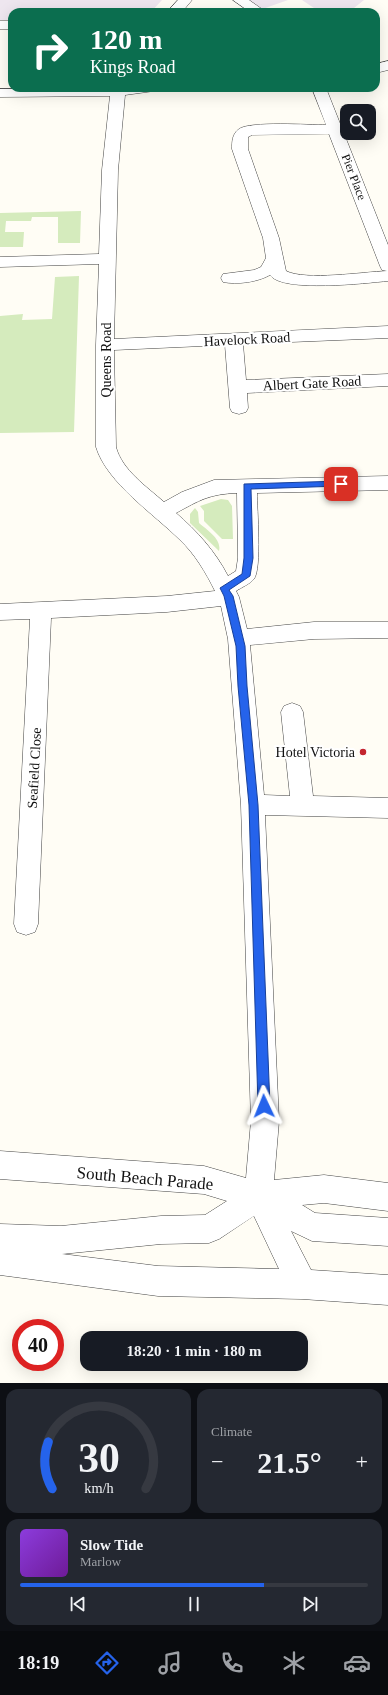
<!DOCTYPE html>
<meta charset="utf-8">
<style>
:root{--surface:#171b24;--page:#242831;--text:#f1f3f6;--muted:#9ea1a6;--line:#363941;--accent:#2563eb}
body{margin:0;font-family:"Times New Roman",serif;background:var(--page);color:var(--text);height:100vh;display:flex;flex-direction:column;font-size:15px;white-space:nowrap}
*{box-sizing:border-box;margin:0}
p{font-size:13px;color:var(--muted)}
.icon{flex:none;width:22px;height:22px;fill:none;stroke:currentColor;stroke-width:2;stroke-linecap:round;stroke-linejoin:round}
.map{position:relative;height:1383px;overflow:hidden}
.drawer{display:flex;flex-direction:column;gap:6px;padding:6px;background:#0d0f14;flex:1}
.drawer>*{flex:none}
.banner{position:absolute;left:8px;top:8px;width:372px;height:84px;border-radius:12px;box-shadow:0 4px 16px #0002;background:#0b6e4f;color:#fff;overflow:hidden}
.tools{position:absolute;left:340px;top:104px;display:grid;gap:8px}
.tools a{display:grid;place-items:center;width:36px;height:36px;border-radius:8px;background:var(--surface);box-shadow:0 4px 16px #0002;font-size:20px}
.speed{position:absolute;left:12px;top:1319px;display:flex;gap:8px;font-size:20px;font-weight:700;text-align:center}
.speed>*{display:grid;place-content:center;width:52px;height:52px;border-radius:50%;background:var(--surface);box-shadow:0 4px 16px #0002;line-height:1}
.speed .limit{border:6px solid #d22;background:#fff;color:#111}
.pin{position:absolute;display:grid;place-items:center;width:34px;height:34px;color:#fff;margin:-17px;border-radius:8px;box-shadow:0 2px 6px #0006}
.me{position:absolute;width:44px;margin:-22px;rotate:358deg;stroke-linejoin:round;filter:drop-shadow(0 0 3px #0008)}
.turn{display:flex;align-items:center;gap:14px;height:84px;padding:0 16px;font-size:18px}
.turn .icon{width:52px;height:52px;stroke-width:2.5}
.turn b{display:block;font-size:28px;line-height:34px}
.big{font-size:30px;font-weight:700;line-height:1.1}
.drawer .card{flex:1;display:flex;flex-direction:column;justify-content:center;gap:6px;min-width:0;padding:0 14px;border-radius:12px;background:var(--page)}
.drawer .dial{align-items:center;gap:0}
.dial svg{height:104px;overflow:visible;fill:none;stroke:var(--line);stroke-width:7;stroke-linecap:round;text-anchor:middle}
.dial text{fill:var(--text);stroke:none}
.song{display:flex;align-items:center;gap:12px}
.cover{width:48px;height:48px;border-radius:6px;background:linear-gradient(135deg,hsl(270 70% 55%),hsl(280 70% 35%))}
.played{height:4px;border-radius:2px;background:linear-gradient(90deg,var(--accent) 70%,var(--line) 70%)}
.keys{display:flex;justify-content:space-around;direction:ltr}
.heat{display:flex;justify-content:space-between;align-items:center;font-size:22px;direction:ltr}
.drawer .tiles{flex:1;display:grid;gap:6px;grid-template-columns:1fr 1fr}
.card:last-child{grid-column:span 2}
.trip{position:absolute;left:80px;top:1331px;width:228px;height:40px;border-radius:12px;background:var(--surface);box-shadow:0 4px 16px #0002;font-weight:700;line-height:40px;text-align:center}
.tab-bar{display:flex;height:64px;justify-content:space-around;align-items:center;background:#090b0e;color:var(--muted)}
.tab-bar .icon{width:28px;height:28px}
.tab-bar .selected{color:var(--accent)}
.tab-bar b{font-size:18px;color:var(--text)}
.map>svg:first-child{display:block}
.industrial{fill:#eee6ef}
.green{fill:#d5ebbd}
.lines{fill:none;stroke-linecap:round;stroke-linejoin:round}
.minor-casing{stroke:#444;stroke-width:1}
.minor{fill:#fff;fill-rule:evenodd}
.route{fill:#2563eb;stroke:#184099}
.poi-dot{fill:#c4262e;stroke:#fff;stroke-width:1.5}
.labels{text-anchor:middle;stroke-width:4;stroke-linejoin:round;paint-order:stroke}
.far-street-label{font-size:12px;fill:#111;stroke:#fff}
.street-label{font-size:14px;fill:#111;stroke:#fff}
.poi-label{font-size:14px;fill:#111;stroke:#fff;text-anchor:end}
.near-street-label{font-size:17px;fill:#111;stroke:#fff}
</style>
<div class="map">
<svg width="388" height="1383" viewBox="0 0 388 1383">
<rect width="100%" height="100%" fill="#fffdf5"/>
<path class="industrial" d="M0,0h162l-11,12h-139v8h-12z
M236,0h52l-34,12z
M302,0h62l-15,12h-29z"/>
<path class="green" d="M81,211l-1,32h-22v-26h-26l-1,4h-25l-1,11h19l-1,15h-23v-34z
M79,276l-5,156 -74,1v-117l23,-2 -1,6 30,-1 3,-42z
M221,499l7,1 4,6 1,33h-11l-18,-18v-10l-4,-5z
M195,508l3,4 1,11c8,7 23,16 20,28l-29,-28v-9z"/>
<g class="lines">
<defs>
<path id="minor" d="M178,0h14l-10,12h-15z
M233,0h16l17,12h-16z
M0,21h12v8h-12z
M388,61v9l-12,3v-9z
M156,88l-2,3 -29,4 -7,75 -4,169 274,-13v12l-145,6 3,36 142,-6v12l-141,7 1,15 -2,4 -7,2 -7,-2 -2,-4 -5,-63 -111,5 2,97c6,23 31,40 48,55l18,-10 32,-12 174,-4v14l-131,3c0,16 5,75 -3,86 -4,5 -12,8 -18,12l3,6 8,32 67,-7h74v16l-74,1 -64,6 14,150 26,1 -9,-84 3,-6 8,-3 8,3 3,6 10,84 75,2v20l-123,-3 14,306 -5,59 50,-5 64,8v28l-64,-8 -22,2 13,8 73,5v28l-76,-5 -21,-10 20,39 77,5v30l-86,-6 -144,-3 -158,-21v-51l61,2 100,-10 44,-1 22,-14 -23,-7 -204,-15v-28l204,15 42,12 5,-57 -10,-316 -13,-166 -7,-33 -54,6 -116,6 -13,306 -3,8 -9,3 -9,-3 -3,-8 16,-305 -30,1v-16l167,-8 48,-5c-9,-18 -20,-37 -35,-51 -26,-26 -73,-57 -84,-93v-102l3,-81 -99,3v-10l99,-3 3,-84 8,-74 -110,1v-8zM237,493l1,65 -2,13 -8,5c-13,-25 -31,-45 -52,-63 24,-13 33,-19 61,-20zM254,1216l25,53 -121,-3 -96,-12 99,-10 48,-1 10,-4z
M312,88h14l62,157v36c-21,2 -106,12 -118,-6 -12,7 -33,10 -47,7l-2,-4 2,-4 31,-4 7,-3 5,-9 -3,-20 -31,-89c0,-7 0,-15 7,-20 11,-8 70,-4 87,-4zM329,134l51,132 2,4 5,1c-24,1 -81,10 -101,0l-7,-33 -31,-89v-12l4,-2z"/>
</defs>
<use href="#minor" class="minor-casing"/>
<use href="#minor" class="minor"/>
</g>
<path class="route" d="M341,481l4,3 -4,2 -90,3 2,69 -3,18 -21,14 4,6 12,50 2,40 11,119 12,301 -2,4 -4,1 -4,-1 -2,-4 -9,-301 -11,-119 -2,-40 -12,-50 -4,-8 22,-14 2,-16v-74z"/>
<circle class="poi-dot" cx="363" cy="752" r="4"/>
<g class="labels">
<g class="far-street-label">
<text transform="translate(354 177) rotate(69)" y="4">Pier Place</text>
</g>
<g class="street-label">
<text transform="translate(247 339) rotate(-3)" y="5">Havelock Road</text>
<text transform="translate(106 360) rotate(-90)" y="5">Queens Road</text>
<text transform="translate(312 383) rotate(-3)" y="5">Albert Gate Road</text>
<text transform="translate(34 768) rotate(-87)" y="5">Seafield Close</text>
</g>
<g class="poi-label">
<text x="355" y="757">Hotel Victoria</text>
</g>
<g class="near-street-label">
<text transform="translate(145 1178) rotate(5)" y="6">South Beach Parade</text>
</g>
</g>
</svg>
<div class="tools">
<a><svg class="icon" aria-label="search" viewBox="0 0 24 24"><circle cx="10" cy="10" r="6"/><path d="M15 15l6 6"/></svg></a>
</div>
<div class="speed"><div class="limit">40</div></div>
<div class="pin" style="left:341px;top:484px;background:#d93025"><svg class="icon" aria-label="arrive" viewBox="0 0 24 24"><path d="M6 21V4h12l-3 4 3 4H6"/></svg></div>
<svg class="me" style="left:264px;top:1106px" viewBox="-20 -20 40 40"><path d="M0-17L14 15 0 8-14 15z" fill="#2563eb" stroke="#fff" stroke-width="4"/></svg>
<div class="trip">18:20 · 1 min · 180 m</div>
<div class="banner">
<div class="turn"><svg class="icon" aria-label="right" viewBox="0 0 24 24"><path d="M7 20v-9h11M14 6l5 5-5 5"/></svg><div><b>120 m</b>Kings Road</div></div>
</div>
</div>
<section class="drawer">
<div class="tiles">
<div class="card dial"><svg viewBox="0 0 100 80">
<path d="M14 69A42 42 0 1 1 86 69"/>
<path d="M14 69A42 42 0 0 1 11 33" stroke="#2563eb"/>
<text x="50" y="56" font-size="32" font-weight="700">30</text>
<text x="50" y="72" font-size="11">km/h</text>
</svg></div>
<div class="card"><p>Climate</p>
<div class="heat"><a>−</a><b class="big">21.5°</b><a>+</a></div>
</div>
<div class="card">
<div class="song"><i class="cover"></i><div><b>Slow Tide</b><p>Marlow</p></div></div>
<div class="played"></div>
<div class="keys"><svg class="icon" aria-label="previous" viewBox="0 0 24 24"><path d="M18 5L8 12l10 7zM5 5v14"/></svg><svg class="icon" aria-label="pause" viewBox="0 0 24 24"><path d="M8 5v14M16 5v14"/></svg><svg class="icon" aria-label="next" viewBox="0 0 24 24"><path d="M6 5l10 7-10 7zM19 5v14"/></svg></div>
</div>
</div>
</section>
<nav class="tab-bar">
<b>18:19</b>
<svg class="icon selected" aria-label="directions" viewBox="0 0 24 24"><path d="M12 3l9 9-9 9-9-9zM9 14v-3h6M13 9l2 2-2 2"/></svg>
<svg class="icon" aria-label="music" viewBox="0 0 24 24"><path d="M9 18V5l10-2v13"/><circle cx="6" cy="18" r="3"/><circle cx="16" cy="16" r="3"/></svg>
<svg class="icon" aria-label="phone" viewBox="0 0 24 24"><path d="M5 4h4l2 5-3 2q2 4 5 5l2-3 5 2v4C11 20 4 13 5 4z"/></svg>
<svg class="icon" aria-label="climate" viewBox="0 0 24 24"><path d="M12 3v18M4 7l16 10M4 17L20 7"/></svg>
<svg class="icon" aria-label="car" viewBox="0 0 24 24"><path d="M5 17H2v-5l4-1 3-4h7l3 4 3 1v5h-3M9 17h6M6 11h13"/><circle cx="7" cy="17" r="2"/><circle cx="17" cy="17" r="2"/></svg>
</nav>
